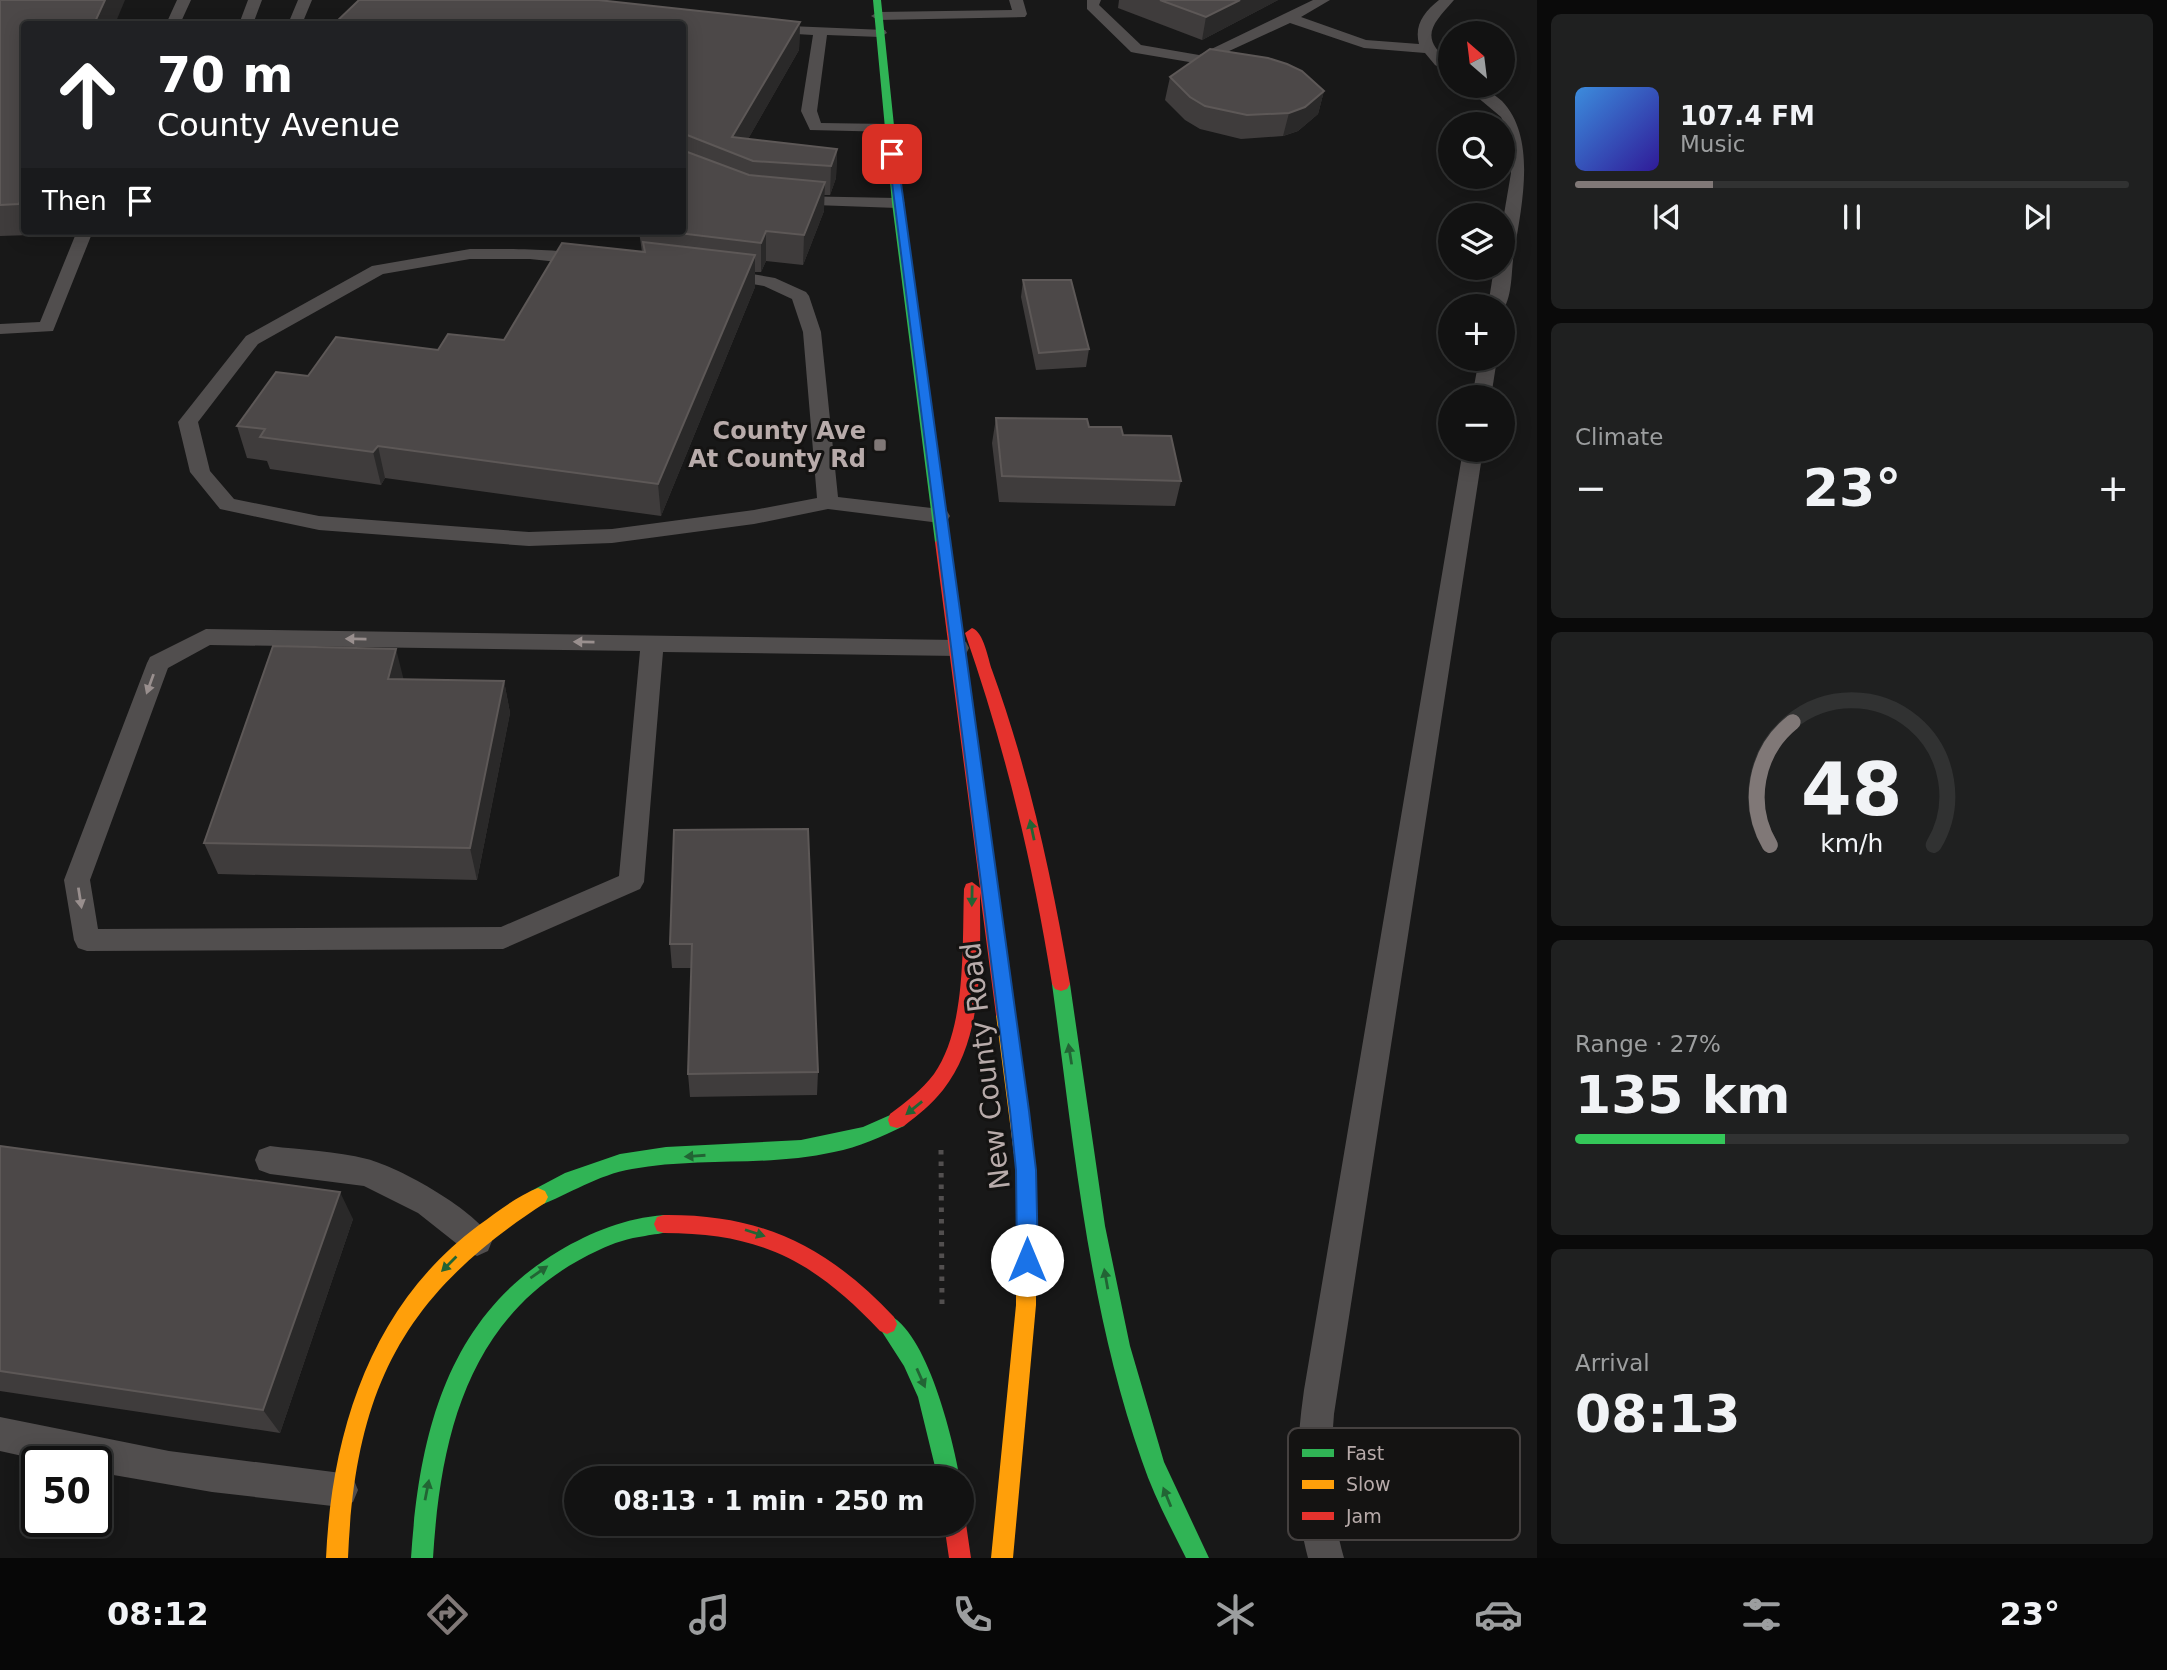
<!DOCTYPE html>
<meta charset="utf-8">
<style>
:root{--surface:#121212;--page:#1f2020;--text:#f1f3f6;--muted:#9c9e9f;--line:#313232;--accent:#807877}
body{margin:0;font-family:"DejaVu Sans",sans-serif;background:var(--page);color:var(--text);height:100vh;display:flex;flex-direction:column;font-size:26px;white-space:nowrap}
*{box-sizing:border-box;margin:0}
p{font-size:23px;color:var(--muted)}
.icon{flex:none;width:38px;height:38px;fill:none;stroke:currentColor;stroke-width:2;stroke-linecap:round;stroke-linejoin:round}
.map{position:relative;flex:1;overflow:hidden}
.side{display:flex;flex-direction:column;gap:14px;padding:14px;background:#0a0a0a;width:630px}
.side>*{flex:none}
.banner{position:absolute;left:21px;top:21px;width:665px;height:214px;border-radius:7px;box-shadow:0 4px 18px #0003,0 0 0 2px var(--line);background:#202124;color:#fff;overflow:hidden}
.needle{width:46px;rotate:332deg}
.tools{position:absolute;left:1438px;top:21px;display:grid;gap:14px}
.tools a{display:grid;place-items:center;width:77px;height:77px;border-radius:50%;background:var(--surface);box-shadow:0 4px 18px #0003,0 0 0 2px var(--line);font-size:35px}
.speed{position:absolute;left:21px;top:1446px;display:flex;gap:14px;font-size:35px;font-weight:700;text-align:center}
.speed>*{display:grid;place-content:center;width:91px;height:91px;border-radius:50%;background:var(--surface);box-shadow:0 4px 18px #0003,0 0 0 2px var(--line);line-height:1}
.speed .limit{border:4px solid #111;border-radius:10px;background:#fff;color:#111}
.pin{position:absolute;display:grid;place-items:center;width:60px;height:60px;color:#fff;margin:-30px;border-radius:14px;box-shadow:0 4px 10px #0006}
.me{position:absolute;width:77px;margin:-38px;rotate:0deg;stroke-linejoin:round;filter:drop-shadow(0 0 5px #0008)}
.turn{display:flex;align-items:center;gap:24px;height:147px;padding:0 21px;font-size:32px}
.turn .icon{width:91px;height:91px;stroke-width:2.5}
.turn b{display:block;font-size:49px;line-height:60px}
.then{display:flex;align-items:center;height:66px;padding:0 21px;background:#0003;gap:14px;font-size:26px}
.big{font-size:52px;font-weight:700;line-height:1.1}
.side .card{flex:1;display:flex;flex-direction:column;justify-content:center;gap:10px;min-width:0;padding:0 24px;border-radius:10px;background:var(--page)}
.side .dial{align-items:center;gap:0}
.dial svg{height:182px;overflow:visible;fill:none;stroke:var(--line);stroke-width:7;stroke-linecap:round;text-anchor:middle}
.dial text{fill:var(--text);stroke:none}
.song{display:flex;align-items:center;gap:21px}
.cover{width:84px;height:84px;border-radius:10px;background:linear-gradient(135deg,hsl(210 70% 55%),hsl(250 70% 35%))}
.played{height:7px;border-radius:4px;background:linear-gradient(90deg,var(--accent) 25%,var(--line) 25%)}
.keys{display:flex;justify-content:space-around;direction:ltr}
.heat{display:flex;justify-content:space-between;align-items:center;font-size:38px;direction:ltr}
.charge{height:10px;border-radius:5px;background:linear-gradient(90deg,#34c759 27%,var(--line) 0)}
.trip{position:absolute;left:564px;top:1466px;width:410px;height:70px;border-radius:35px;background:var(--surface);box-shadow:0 4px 18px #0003,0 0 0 2px var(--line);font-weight:700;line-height:70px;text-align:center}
.dock{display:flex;height:112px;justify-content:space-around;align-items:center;background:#070707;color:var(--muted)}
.dock .icon{width:49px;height:49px}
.dock .selected{color:var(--accent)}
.dock b{font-size:32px;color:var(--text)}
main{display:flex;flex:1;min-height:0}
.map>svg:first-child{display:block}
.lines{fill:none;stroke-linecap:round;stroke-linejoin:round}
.path{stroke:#524f4f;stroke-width:5;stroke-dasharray:4.5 7;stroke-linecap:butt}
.lane{fill:#514e4e;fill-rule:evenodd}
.fast{fill:#30b455;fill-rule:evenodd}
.slow{fill:#ff9f0a;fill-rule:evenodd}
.jam{fill:#e5322d;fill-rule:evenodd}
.wall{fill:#3f3c3c}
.shaded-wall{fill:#2a2929}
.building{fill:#4c4848;stroke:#5d5857;stroke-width:2}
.oneway{fill:#998f8e}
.oneway2{fill:#226434}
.route{fill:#1a73e8;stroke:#114b97;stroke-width:2}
.poi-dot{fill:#807877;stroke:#141312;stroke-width:2.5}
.labels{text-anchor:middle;stroke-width:6;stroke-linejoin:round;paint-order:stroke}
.poi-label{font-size:24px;font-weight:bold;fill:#b8abaa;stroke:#141312;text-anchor:end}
.near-street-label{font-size:28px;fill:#b8abaa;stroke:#141312}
.key{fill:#141312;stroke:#454140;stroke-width:2}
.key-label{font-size:19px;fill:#b8abaa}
</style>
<main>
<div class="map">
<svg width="1537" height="1558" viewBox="0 0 1537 1558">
<rect width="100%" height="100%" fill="#181818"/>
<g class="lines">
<path class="path" d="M941,1150l1,154"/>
<path class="lane" d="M177,0h14l-11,24h-14z
M248,0h14l-9,24h-14z
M298,0h14l-10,24h-14z
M1009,0h14l4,14 -2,3 -147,3 -7,-4 7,-4 134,-2z
M1087,0h14l-2,5 42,40 58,10 114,-55h17l-29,17 65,23 53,4c-5,-19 5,-32 20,-44h15c-22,25 -36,37 -3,63v11l-16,-9 -10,-12 -61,-5 -74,-25 -89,41 -65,-11 -5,-1 -44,-43z
M765,25l120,5 2,3 -7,4 -53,-2 -10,76 4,12 68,1 8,5 -3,3 -84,-2 -9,-19 12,-76 -53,-3 -2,-3z
M1464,86c17,0 25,4 38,15 35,37 20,103 12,152 -3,16 -1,42 -11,57v-4h-15l6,-38h9v-48l8,-47v-35l-10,-21z
M793,196l104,2 8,5 -8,5 -110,-4 -2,-3z
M77,231h16l-40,100 -53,3v-10l40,-2z
M470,249c22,0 112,-2 125,11l-9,5 -56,-6h-60l-87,15 -125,70 -60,78 12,49 24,28 85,17 210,16 83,-3 142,-19 63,-12 -14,-166 -11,-33 -28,-13 -47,-8 -3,-4 3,-4 6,-1 52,9 31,14 3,4 12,36 17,165 102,12 7,2 3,5 -3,5 -7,2 -112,-14 -74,15 -142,19 -83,3 -210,-16 -99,-21 -30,-37 -12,-50 68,-86 126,-70z
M1479,359h18l-6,38h-19z
M1463,450h20l-149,964c-4,50 -4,96 10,144h-36c-15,-56 -12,-111 -4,-168z
M206,629l752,11 8,2 3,6 -3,6 -8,2 -295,-4 -19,230 -4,7 -137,60 -416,2 -9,-3 -4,-8 -10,-60 83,-217 3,-6zM210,645l430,6 -21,225 -118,51 -403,2 -8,-49 78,-212z
M270,1146c32,4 66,5 97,13 32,8 113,53 125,82l-4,10 -11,5 -11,-5 -48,-38 -54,-27 -94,-12 -11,-4 -4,-10 4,-10z
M0,1417l169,34 172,22 12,5 5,12 -5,12 -12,5 -129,-15 -116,-20v-11h-51l-45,-10z"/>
<path class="fast" d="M873,0h8l21,203 47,339 -7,4 -7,-4 -43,-339z
M1061,977l6,2 3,5 35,242 25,120 34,116 45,96h-23c-16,-32 -33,-64 -44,-97 -54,-153 -68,-317 -90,-477l3,-5z
M897,1112l7,2 2,6 -2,6c-23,11 -45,21 -70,26 -66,15 -135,5 -202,17 -35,6 -62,25 -94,37l-7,-3 -3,-6 3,-6 34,-18 55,-19 46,-7 135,-7 62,-13z
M664,1215l7,2 3,7 -3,7c-9,3 -17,3 -26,5 -16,2 -32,7 -46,14 -128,59 -158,179 -166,308h-22c8,-122 35,-240 148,-307 32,-19 67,-33 105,-36z
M887,1314c40,16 66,125 73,165h-22l-20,-82 -14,-31 -27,-42 3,-7z"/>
<path class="slow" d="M1005,1007l6,3 3,5 22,155v135l-23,253h-22l25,-253v-135l-20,-155 3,-5z
M538,1188l7,3 3,6 -3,6c-143,92 -190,187 -197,355h-22c6,-129 46,-254 153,-333 18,-13 38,-29 59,-37z"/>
<path class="jam" d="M942,538l7,4 65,473 -3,5 -6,3 -6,-3 -3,-5 -16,-122c0,63 5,144 -37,197 -11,14 -25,25 -39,36l-7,2 -7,-2 -2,-6 2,-6c16,-12 32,-24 44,-40 33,-47 28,-130 30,-185l2,-5 6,-2 8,6 -45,-346z
M972,628c12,4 16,31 20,42 37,102 60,207 78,314l-3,5 -6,2 -6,-2 -3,-5c-19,-120 -47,-236 -87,-351z
M664,1215c98,-1 163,31 230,102l3,7 -3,7 -7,3 -7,-3c-66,-70 -119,-98 -216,-98l-7,-2 -3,-7 3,-7z
M961,1515l5,9 5,34h-22l-5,-34h17z"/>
</g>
<path class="wall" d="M0,0l24,24v207h8l-1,4 -31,1z
M1119,0h159l-76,40 -84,-32z
M800,22l-1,28 -51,89 89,10 -1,29 -6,17h-6v16l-21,54 -37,-4 -5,11h-6v15l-94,229 -276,-38 -4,7 -111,-16 -3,-8 -20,-3 -10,-32 71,-50 130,-26 66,-10 138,-88 -3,-21h43v-207z
M1170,77l154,14 -6,23 -20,17 -15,5 -42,3 -41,-10 -15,-9 -20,-20z
M1023,280l66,69 -3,18 -50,3 -15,-73z
M996,418l93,9 34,8 58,46 -6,25 -176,-4 -7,-59z
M404,679l100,2 6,32 -33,167 -259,-6 -14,-31z
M674,830l144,242 -1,23 -127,2 -2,-23 3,-106h-19l-2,-24z
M0,1146l353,73 -73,214 -280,-42z"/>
<path class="shaded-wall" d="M105,0h20l-10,24h-21z
M1240,0h38l-76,40 4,-23z
M800,22l-1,28 -60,105 -7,-18z
M1324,91l-6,23 -20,17 -15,5 6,-23z
M837,149l-1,29 -6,17 1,-29z
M825,182l-1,29 -21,54 1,-30z
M24,190v29l-5,-15z
M766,231v30l-5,11v-29z
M755,255v32l-94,229 -3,-32z
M378,446l7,32 -4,7 -8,-33z
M396,649l8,32 -16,-2z
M504,681l6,32 -33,167 -7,-32z
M340,1192l13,27 -73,214 -17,-23z"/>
<path class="building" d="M0,0h105l-11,24h-70v166l-5,14 -19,1z
M359,0h239l202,22 -68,115 105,12 -6,17 -78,-5 -71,-28v-109h-348z
M1160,0h80l-34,17z
M1210,49l58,9 19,6 15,7 22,20 -19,16 -16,6 -42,2 -42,-9 -15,-9 -20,-20z
M682,150l67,25 76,7 -21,53 -38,-4 -5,12 -99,-12h20z
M643,242l112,13 -97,229 -280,-38 -5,6 -113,-15 5,-8 -28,-3 39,-54 32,4 28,-39 102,13 10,-16 56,6 58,-97 83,9z
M1023,280h48l18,69 -50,4z
M996,418l91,1 2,8h32l2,8 48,1 10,45 -179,-5z
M273,646l123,3 -8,30 116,2 -34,167 -266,-5z
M808,829l10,243 -130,2 4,-130h-22l4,-114z
M0,1146l340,46 -77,218 -263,-39z"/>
<defs><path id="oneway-solid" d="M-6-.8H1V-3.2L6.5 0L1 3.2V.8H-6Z" transform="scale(1.75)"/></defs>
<g class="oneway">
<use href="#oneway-solid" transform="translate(356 639) rotate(-179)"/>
<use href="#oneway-solid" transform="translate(584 642) rotate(-179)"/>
<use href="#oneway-solid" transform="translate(150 684) rotate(110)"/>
<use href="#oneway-solid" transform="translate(80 898) rotate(81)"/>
</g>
<g class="oneway2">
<use href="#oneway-solid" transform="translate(1032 830) rotate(-102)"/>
<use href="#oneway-solid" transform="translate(972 896) rotate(91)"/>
<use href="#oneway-solid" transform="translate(1070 1054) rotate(-99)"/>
<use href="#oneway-solid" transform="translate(914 1108) rotate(141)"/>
<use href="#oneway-solid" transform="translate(695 1156) rotate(176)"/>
<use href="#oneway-solid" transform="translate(755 1233) rotate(18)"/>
<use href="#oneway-solid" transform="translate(449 1264) rotate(135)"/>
<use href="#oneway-solid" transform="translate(539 1272) rotate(-35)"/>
<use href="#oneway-solid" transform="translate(1106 1279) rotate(-100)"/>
<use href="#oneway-solid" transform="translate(921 1378) rotate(66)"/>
<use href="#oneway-solid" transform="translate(427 1490) rotate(-79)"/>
<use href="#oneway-solid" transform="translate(1167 1497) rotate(-112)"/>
</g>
<path class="route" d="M888,151l9,3 132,957 7,59 2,90 -3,7 -8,3 -7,-3 -3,-7 -1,-90 -6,-59z"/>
<rect class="poi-dot" x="873" y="438" width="14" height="14" rx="3.5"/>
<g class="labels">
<g class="poi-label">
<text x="866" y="439">County Ave<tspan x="866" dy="28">At County Rd</tspan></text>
</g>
<g class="near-street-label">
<text transform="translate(985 1066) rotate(-97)" y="10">New County Road</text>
</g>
</g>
<rect x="1288" y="1428" width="232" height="112" rx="10" class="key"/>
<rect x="1302" y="1449" width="32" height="8" fill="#30b455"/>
<rect x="1302" y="1480" width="32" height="9" fill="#ff9f0a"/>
<rect x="1302" y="1512" width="32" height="8" fill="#e5322d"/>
<g class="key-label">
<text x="1346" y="1460">Fast</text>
<text x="1346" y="1491">Slow</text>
<text x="1346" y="1523">Jam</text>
</g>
</svg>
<div class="tools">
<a><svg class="needle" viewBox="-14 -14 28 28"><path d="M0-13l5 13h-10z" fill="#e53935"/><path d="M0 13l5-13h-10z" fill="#9c9e9f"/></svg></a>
<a><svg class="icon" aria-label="search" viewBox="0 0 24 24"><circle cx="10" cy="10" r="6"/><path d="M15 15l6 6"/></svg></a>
<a><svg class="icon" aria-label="layers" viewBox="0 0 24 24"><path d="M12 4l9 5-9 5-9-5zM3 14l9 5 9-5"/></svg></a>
<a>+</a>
<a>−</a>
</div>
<div class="speed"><div class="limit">50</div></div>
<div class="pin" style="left:892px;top:154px;background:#d93025"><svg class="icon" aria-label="arrive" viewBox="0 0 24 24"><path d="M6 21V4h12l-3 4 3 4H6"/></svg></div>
<svg class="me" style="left:1027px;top:1260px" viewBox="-20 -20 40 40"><circle r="19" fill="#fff"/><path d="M0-13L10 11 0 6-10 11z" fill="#1a73e8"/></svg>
<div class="trip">08:13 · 1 min · 250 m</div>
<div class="banner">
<div class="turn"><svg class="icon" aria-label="ahead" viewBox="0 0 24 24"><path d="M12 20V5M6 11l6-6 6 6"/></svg><div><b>70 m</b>County Avenue</div></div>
<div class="then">Then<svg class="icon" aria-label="arrive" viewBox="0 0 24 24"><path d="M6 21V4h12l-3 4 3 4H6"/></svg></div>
</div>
</div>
<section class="side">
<div class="card">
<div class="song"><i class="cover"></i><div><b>107.4 FM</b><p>Music</p></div></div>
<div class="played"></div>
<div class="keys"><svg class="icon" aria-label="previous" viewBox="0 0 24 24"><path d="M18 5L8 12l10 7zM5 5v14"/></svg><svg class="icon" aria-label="pause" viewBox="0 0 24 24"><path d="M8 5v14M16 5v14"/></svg><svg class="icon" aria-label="next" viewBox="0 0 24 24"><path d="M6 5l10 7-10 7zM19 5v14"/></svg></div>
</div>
<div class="card"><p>Climate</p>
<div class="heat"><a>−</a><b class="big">23°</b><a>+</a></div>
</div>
<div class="card dial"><svg viewBox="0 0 100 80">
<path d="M14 69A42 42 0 1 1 86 69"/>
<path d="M14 69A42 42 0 0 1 24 15" stroke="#807877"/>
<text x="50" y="56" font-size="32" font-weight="700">48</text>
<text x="50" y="72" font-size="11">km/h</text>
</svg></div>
<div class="card"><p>Range · 27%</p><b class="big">135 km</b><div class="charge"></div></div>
<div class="card"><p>Arrival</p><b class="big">08:13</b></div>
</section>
</main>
<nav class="dock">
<b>08:12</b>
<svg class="icon selected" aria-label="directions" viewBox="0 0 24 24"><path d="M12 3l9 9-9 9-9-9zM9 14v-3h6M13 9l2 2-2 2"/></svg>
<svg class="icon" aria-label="music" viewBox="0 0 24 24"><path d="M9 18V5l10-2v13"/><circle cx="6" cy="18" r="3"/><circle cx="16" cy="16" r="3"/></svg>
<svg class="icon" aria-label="phone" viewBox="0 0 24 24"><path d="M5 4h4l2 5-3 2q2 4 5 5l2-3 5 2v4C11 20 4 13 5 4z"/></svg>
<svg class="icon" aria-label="climate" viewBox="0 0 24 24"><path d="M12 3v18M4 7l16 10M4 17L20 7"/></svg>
<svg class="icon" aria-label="car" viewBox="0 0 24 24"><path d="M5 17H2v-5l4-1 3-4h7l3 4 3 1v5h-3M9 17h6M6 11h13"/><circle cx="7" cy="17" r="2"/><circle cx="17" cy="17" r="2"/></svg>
<svg class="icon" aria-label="filters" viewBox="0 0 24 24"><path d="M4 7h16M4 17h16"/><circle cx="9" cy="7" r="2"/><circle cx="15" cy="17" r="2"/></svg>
<b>23°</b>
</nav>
